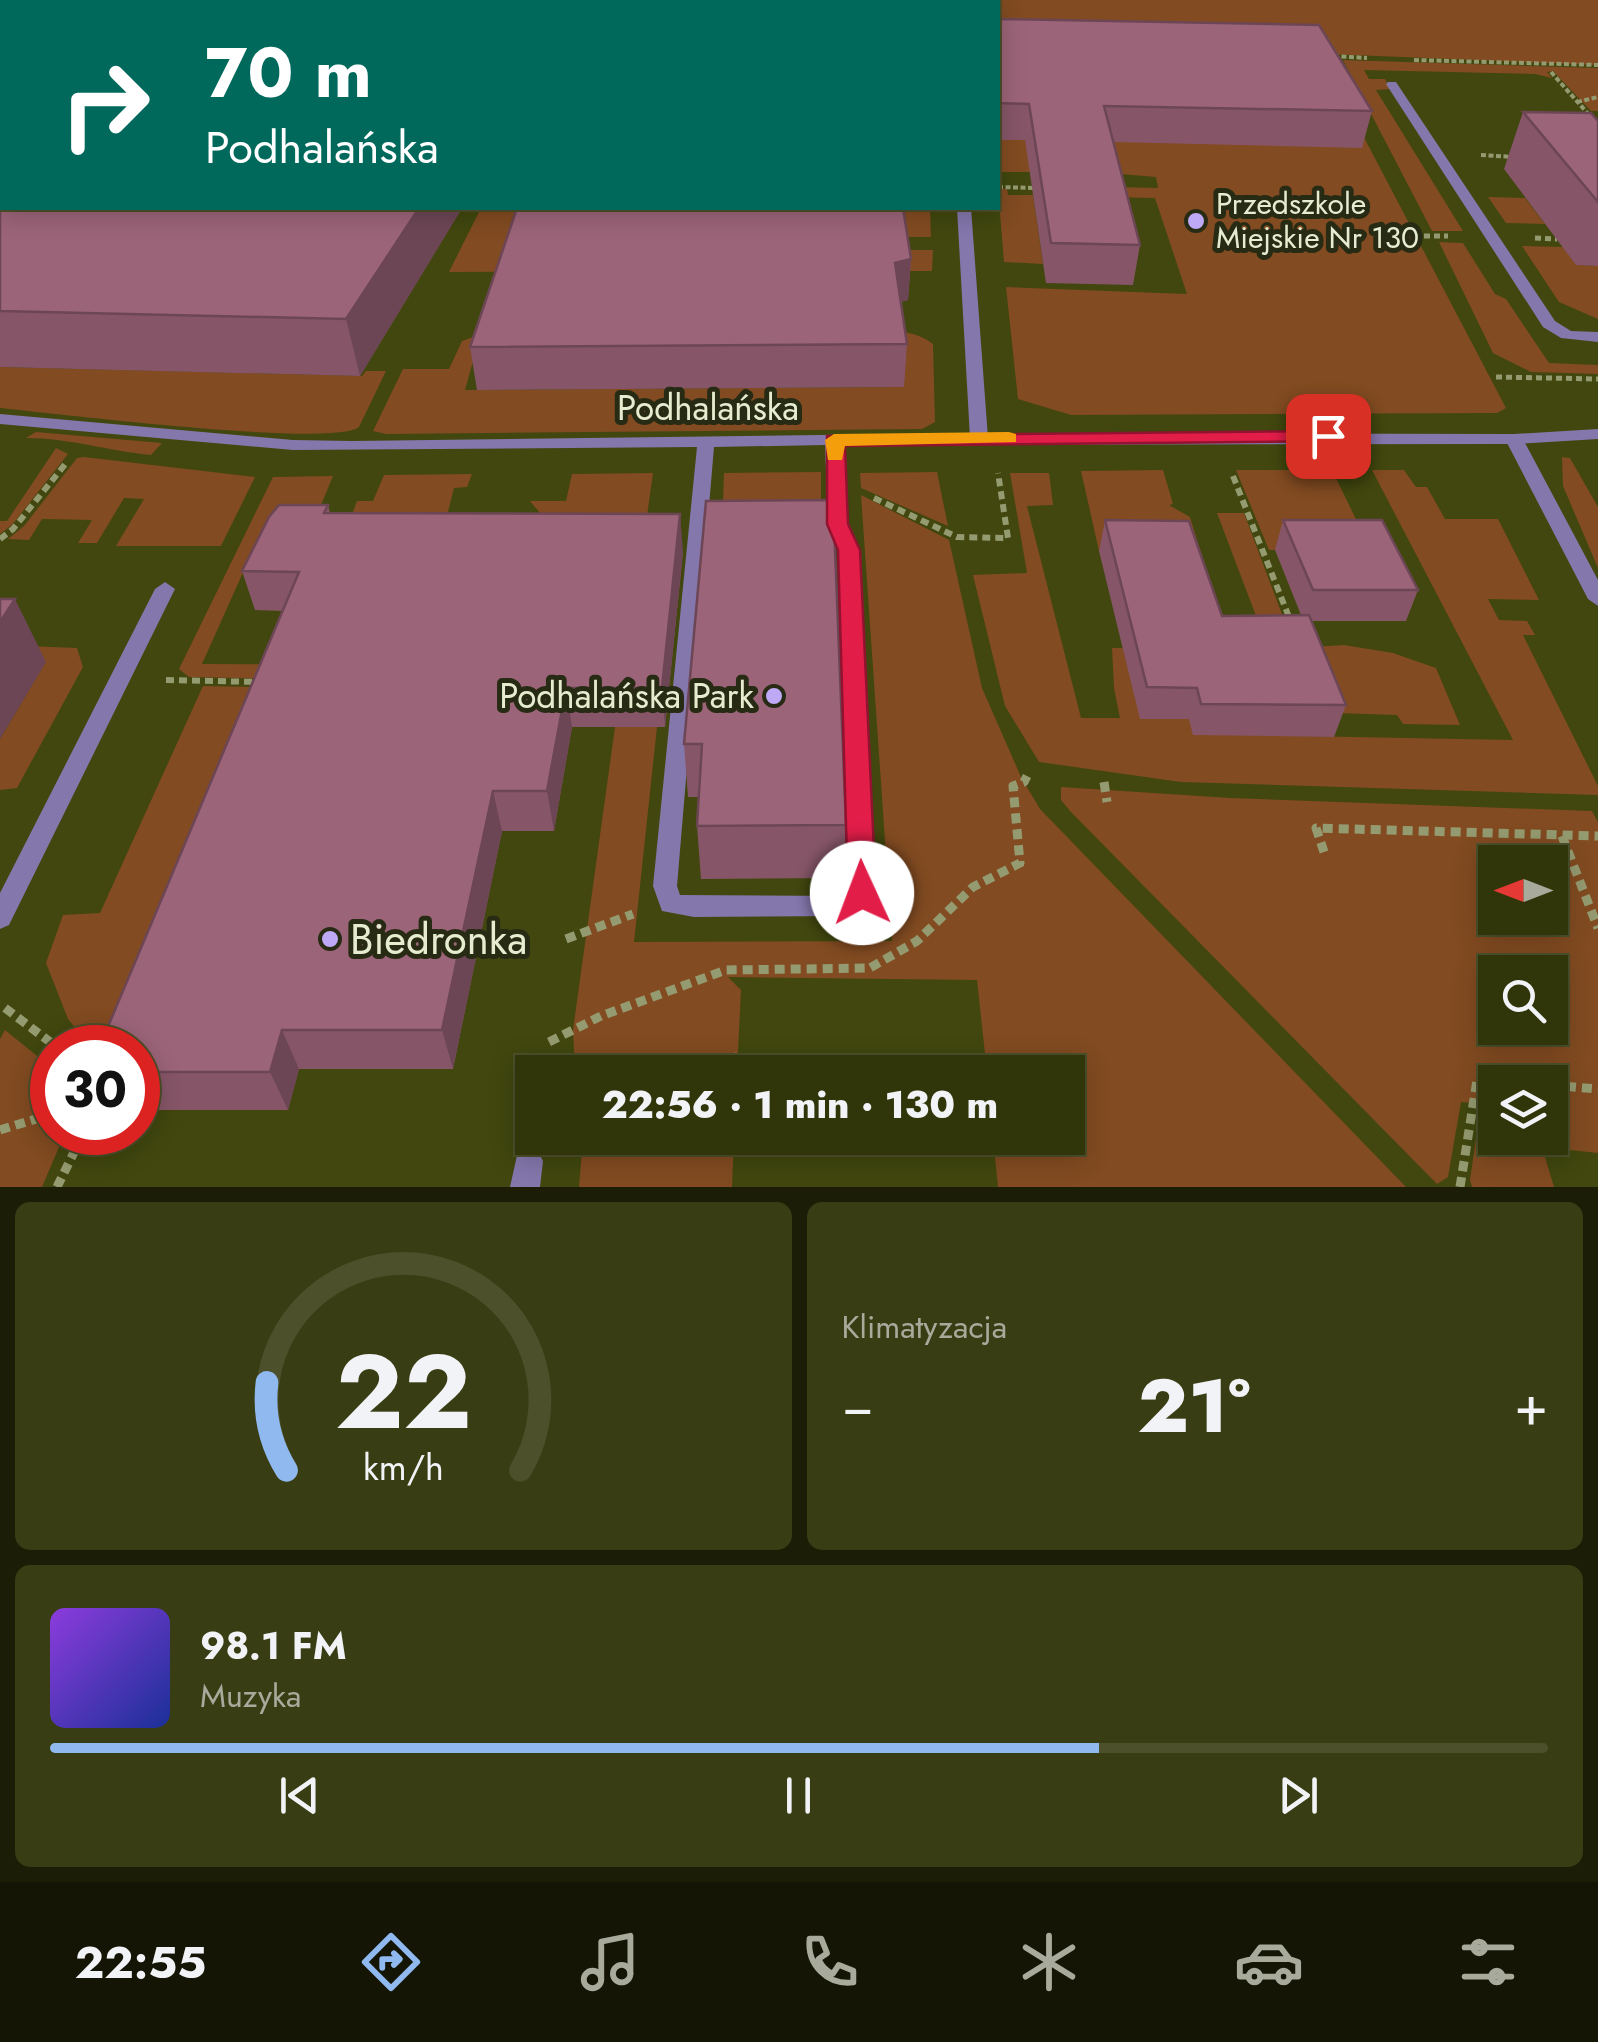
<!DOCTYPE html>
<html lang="pl">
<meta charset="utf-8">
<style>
:root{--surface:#31350a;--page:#393d13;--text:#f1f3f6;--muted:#a8ab9c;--line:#4c502b;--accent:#90b9f0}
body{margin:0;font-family:Jost,sans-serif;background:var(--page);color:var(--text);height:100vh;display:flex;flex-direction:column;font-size:38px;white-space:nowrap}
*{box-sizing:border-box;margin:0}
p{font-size:32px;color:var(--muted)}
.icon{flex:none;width:55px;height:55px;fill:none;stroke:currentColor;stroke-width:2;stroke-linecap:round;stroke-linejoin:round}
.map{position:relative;height:1187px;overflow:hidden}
.details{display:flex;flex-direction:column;gap:15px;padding:15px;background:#1b1d06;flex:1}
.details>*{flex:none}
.hud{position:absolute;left:0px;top:0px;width:1000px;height:210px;box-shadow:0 5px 25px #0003,0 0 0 2px var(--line);background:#00695c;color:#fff;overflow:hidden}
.needle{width:65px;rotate:270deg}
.buttons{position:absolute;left:1478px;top:845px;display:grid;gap:20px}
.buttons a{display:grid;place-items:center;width:90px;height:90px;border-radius:0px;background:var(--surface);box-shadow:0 5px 25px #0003,0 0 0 2px var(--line);font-size:50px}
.speed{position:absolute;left:30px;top:1025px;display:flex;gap:20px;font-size:50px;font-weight:700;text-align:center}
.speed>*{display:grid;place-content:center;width:130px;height:130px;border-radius:50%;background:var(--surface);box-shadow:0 5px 25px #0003,0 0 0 2px var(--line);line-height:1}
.speed .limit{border:15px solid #d22;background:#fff;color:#111}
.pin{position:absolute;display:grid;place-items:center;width:85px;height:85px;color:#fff;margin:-42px;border-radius:20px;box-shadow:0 5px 15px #0006}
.me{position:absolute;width:110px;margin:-55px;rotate:358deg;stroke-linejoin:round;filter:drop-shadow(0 0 8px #0008)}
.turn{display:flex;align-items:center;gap:35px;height:210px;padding:0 40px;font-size:45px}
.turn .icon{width:130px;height:130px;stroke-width:2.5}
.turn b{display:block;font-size:70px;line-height:85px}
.big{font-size:75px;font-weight:800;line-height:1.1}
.details .widget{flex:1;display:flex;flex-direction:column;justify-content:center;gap:15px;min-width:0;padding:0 35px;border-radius:15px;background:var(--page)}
.details .dial{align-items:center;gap:0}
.dial svg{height:260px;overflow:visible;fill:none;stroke:var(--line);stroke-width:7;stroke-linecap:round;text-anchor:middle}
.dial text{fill:var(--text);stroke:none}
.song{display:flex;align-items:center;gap:30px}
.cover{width:120px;height:120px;border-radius:15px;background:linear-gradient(135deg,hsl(270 70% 55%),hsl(230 70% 35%))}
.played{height:10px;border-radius:5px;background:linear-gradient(90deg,var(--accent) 70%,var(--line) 70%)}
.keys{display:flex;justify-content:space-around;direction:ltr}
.heat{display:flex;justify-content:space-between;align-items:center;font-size:55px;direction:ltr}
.details .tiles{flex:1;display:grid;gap:15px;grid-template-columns:1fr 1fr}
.widget:last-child{grid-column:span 2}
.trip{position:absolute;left:515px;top:1055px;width:570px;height:100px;border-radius:0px;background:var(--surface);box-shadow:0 5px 25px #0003,0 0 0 2px var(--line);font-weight:800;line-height:100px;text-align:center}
.menu{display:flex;height:160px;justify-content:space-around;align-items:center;background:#141504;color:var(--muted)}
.menu .icon{width:70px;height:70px}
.menu .selected{color:var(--accent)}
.menu b{font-size:45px;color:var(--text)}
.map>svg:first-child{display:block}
.green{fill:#824b21;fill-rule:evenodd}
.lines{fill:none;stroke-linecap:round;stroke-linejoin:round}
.path-far3{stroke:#959b70;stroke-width:4;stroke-dasharray:5 2.5;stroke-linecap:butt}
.path-far2{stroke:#959b70;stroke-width:5;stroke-dasharray:6 4;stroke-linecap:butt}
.path-far1{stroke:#959b70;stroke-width:6;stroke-dasharray:8 5;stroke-linecap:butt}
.path{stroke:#959b70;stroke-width:9;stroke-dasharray:10 6;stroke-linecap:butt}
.service{fill:#8477ac;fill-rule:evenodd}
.minor{fill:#8477ac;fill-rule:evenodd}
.wall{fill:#865668}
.shaded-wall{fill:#6d4655}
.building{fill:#9c6479;stroke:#6d4655;stroke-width:2.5}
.route{fill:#e11d48;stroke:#92132f;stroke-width:2.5}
.slow{fill:#f59e0b}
.poi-dot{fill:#bda9f5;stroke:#282b14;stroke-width:4}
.labels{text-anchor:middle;stroke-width:10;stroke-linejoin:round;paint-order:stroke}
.far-poi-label{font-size:30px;fill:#e6eccf;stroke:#282b14;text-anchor:start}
.street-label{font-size:35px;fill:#e6eccf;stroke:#282b14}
.poi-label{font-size:35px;fill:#e6eccf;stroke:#282b14;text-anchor:end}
.near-poi-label{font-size:42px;fill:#e6eccf;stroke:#282b14;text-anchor:start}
</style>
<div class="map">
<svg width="1598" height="1187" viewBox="0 0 1598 1187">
<rect width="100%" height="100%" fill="#41470e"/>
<path class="green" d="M0,0h1598v65l-271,-11 -329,-6v-46l-996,3z
M1343,60l255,8v43h-7l-38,-40 -6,1 5,6 -17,-4 -171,-4 5,9h16l5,10 -14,1 87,141h-31z
M1347,105l159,303 -9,5 -426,2 -53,-16 -12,-112 181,7 -32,-96 -50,-1 -34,-11 87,2 -2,-11 -48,-4 -7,-31z
M998,139l47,2 -14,31h-33z
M998,189h9l1,6h25l10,69 -39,-2z
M1488,197l37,1 20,26 -39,-1z
M481,208h449l1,29h-25v13h27l-1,21 -483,1z
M1439,242l24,1 32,51 11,5 43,64 49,2v9l-67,-2 -38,-19z
M1522,246l41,1 13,18 22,1v53l-39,-17z
M834,331c30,1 75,-7 99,13l2,78 -13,7 -536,5 -13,-3 30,-62h46l13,-28 25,-9 -10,15 -12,43 438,-3z
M0,367l362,9 4,-5h20l-27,56c-26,21 -307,-14 -359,-19z
M36,432l126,11 -11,12c-43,-4 -82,-17 -125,-17z
M56,448l12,6 -56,71 -12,9v-13h7z
M1562,457l8,1 28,49v61l-35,-82z
M77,458l7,-1 171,20 -34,69h-105l28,-47 -20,-1 -27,45h-19l14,-23 -50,-1 -13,21 -21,-1 16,-13z
M1163,470l10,34 -4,1 21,12 22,71 -4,7 -109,-44 -18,-80z
M1236,470h96l39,80h-102z
M1372,470h32l12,17h11l18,32h53l41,81 -51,-1 11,21 28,1 8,14h-12l75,151v9l-417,-13 -142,-20 -34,-56 -32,-131 54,-2 -17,-100h39l4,32 -26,1 54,212h39l-6,-30 -2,-40h19l170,88 212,4z
M821,472v29h-98l1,-28z
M937,472l11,54 -87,-38 -1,-15z
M653,473l-11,79 -76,-8 -36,-43h36l6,-27z
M472,474l-5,13 -13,1 -14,55 -98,-1 15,-41h16l11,-26z
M333,476l-21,51 -49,1 -61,136 398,1 -320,14 -91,-2 -10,-8 94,-192z
M861,495l88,45 33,148 39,89 19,32 366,378h-408l-5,-49h75v-66h-81l-10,-92 -249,-3 13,13 -4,82h-162l-2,-42 42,-303h42l-23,215 258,-1z
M1217,513h27l66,176 -26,1z
M0,645l77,3 6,19 -66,121 -17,2v-51l45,-76z
M1344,645l49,8 43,15 24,57 -57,-1 -6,-9 -60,-2 -25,-66z
M203,686l55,1 -148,360h-19l-23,-28 -22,-56 17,-48 37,-2z
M1061,787l169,11 362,13 6,11v331l-56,-6 12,40h-82l-2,-7 11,-76 -20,-2 -13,75 -11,7 -367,-373 -9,-11zM1495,862h55v56h-55zM1495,972h55v56h-55zM1495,1082h55v56h-55z
M5,1030l47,38v64l13,1 -23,54h-42v-148z
M583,1138h151l-2,49h-153z"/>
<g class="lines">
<path class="path-far3" d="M1334,56l33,2
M1414,60l184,5
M1551,72l47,53
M1577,102l21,-5
M1481,155l33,2
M998,187l38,1"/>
<path class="path-far2" d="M1424,236h24
M1535,238l22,1
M1496,377l102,2"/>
<path class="path-far1" d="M1233,476l58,146
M874,498l83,39 51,1 -10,-65
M0,539l13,-10 54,-67
M166,680l94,2"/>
<path class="path" d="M1104,782l3,20
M1562,836l36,92
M1324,852l-8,-24 282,8
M566,939l67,-25
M5,1008l53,40
M549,1042l52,-26 125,-46 144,-2 47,-27 56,-54 47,-24 -7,-77 11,-4 3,-6
M639,1072l98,-15
M1550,1085l48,4
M0,1130l52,-16
M57,1187l27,-55
M1460,1187l17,-107 36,2"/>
<path class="service" d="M1388,82h8l159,239 16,10 27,1v10l-37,-4 -18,-11 -157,-243z
M957,208h14l17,230 -9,5 -9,-5z
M1514,434l9,5 75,141v26l-10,-7 -83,-160z
M165,582l10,7 -166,336 -9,4v-36l155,-304z
M528,1147l10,4 5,10 -3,26h-30l8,-36z"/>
<path class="minor" d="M0,414l293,26 59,1 627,-8 535,1 84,-5v10l-84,5 -671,1 3,80 13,25 15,343 -19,20 -9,3 -152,1 -32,-6 -9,-25 44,-439 -404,3 -293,-26zM825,445l3,80 11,25 10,339 -8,7 -161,-1 -3,-9 37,-439z"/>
</g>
<path class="wall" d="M998,19l374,92 -10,37 -248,-6 26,103 -7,40 -87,-2 -21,-143h-27z
M1523,112l75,9v145l-22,-1 -72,-96z
M0,116l2,92h460l-102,168 -360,-9z
M911,259l-3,41 -8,2 7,42 -3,43 -427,3 -7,-43z
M706,501l140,324 -2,53 -143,1 -4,-53 2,-29h-11l-4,-53z
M328,505l2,8 353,39 -18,175h-93l-18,104h-52l-49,238h-154l-11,41h-150v-62l145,-437 -28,-1 -13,-39z
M1105,520l117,96 79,-1 -26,-65 8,-30 135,70 -12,31h-95l35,84 -12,32 -141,-2 -4,-16h-49l-41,-168z"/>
<path class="shaded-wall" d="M419,208h43l-102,168 -14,-57z
M911,259l-3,41 -15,4 2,-41z
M680,514l3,38 -18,175 -3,-39z
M15,599l31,63 -46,77v-117z
M566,688l6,39 -18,104 -7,-40z
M493,791l9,40 -49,238 -11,-39z
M282,1030l17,39 -11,41 -18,-38z"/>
<path class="building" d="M998,19l321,6 53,86 -268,-5 36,139 -89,-2 -22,-139 -31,-1z
M1523,112l68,1 7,8v81z
M2,114v94h417l-73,111 -346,-8v-195z
M517,208h386l8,51 -16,4 12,81 -437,3z
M833,500l13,325 -149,1 5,-82h-18l22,-243z
M279,505h49l-4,8 356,1 -18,174h-96l-19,103h-54l-51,239h-160l-12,42h-132v-24h-39l200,-476 -57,-1 27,-54z
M1105,520l84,1 33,95 87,-1 37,90 -145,-1 -4,-16 -50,-1z
M1283,520h99l36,70h-105z
M0,599h15l-15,23z"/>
<path class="route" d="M1328,431l7,1v9l-490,5 3,78 12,26 16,343 -4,8 -10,4 -10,-4 -4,-8 -10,-343 -11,-26v-88z"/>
<path class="slow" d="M1009,432l7,2v8l-171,4 -3,14h-14l-3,-20 9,-6z"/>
<g class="poi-dot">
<circle cx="1196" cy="221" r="10"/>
<circle cx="774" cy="696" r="10"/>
<circle cx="330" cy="939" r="10"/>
</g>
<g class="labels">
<g class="far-poi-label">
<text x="1216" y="214">Przedszkole<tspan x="1216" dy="34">Miejskie Nr 130</tspan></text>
</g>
<g class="street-label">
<text x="708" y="420">Podhalańska</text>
</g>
<g class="poi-label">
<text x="754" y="708">Podhalańska Park</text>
</g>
<g class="near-poi-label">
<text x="350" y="954">Biedronka</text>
</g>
</g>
</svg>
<div class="buttons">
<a><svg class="needle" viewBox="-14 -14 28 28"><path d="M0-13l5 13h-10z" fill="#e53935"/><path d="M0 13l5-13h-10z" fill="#a8ab9c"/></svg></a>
<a><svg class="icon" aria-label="search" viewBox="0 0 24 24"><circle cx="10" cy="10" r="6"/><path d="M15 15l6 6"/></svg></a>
<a><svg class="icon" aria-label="layers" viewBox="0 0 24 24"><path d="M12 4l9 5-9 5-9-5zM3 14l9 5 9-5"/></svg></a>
</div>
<div class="speed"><div class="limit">30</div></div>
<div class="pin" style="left:1328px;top:436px;background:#d93025"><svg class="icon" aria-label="arrive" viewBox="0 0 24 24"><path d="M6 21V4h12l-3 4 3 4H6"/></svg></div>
<svg class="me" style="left:862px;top:893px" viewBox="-20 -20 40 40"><circle r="19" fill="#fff"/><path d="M0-13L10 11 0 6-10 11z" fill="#e11d48"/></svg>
<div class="trip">22:56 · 1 min · 130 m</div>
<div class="hud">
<div class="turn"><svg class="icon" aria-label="right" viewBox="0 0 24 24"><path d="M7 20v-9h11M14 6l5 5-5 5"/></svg><div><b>70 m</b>Podhalańska</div></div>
</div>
</div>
<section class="details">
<div class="tiles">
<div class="widget dial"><svg viewBox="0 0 100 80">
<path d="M14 69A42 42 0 1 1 86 69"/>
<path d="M14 69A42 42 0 0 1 8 42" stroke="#90b9f0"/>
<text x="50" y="56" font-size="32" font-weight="700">22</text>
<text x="50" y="72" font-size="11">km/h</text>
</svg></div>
<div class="widget"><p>Klimatyzacja</p>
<div class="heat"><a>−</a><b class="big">21°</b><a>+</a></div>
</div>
<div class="widget">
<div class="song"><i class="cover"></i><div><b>98.1 FM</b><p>Muzyka</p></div></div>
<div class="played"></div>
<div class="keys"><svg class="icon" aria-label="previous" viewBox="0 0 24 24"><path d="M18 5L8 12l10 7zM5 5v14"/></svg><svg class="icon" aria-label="pause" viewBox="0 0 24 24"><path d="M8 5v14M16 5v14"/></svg><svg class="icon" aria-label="next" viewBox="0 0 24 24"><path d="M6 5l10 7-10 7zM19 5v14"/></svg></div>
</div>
</div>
</section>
<nav class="menu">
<b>22:55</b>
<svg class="icon selected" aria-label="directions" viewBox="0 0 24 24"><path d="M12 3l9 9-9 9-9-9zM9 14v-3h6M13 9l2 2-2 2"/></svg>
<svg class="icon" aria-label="music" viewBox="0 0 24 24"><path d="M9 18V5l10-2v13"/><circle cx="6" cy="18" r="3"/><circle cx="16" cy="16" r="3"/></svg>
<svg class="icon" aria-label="phone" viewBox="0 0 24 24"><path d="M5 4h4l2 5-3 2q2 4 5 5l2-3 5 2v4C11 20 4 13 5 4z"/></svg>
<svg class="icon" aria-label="climate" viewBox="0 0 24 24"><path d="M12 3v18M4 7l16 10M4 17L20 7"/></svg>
<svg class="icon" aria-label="car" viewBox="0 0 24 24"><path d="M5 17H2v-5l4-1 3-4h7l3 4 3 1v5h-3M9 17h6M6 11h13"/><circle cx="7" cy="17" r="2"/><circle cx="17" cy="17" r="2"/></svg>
<svg class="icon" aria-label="filters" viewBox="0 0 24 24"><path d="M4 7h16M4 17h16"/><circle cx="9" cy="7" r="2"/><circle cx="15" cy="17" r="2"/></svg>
</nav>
